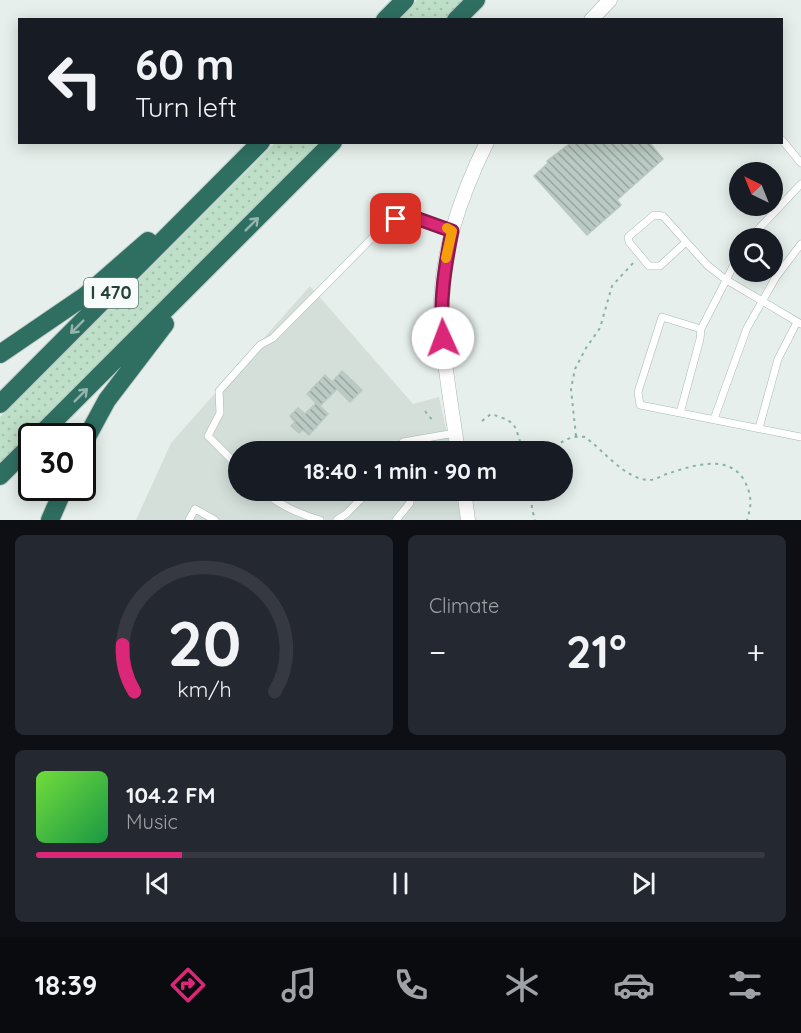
<!DOCTYPE html>
<meta charset="utf-8">
<style>
:root{--surface:#171b24;--page:#242831;--text:#f1f3f6;--muted:#9ea1a6;--line:#363941;--accent:#db2777}
body{margin:0;font-family:Quicksand,sans-serif;background:var(--page);color:var(--text);height:100vh;display:flex;flex-direction:column;font-size:22px;white-space:nowrap}
*{box-sizing:border-box;margin:0}
p{font-size:20px;color:var(--muted)}
.icon{flex:none;width:33px;height:33px;fill:none;stroke:currentColor;stroke-width:2;stroke-linecap:round;stroke-linejoin:round}
.map{position:relative;height:520px;overflow:hidden}
.sheet{display:flex;flex-direction:column;gap:15px;padding:15px;background:#0d0f14;flex:1}
.sheet>*{flex:none}
.banner{position:absolute;left:18px;top:18px;width:765px;height:126px;border-radius:0px;box-shadow:0 3px 15px #0003;background:#171b24;color:var(--text);overflow:hidden}
.needle{width:39px;rotate:317deg}
.controls{position:absolute;left:729px;top:162px;display:grid;gap:12px}
.controls a{display:grid;place-items:center;width:54px;height:54px;border-radius:50%;background:var(--surface);box-shadow:0 3px 15px #0003;font-size:30px}
.speed{position:absolute;left:18px;top:423px;display:flex;gap:12px;font-size:30px;font-weight:700;text-align:center}
.speed>*{display:grid;place-content:center;width:78px;height:78px;border-radius:50%;background:var(--surface);box-shadow:0 3px 15px #0003;line-height:1}
.speed .limit{border:3px solid #111;border-radius:9px;background:#fff;color:#111}
.pin{position:absolute;display:grid;place-items:center;width:51px;height:51px;color:#fff;margin:-26px;border-radius:12px;box-shadow:0 3px 9px #0006}
.me{position:absolute;width:66px;margin:-33px;rotate:358deg;stroke-linejoin:round;filter:drop-shadow(0 0 4px #0008)}
.turn{display:flex;align-items:center;gap:21px;height:126px;padding:0 18px;font-size:27px}
.turn .icon{width:78px;height:78px;stroke-width:2.5}
.turn b{display:block;font-size:42px;line-height:51px}
.big{font-size:45px;font-weight:800;line-height:1.1}
.sheet .card{flex:1;display:flex;flex-direction:column;justify-content:center;gap:9px;min-width:0;padding:0 21px;border-radius:9px;background:var(--page)}
.sheet .dial{align-items:center;gap:0}
.dial svg{height:156px;overflow:visible;fill:none;stroke:var(--line);stroke-width:7;stroke-linecap:round;text-anchor:middle}
.dial text{fill:var(--text);stroke:none}
.song{display:flex;align-items:center;gap:18px}
.cover{width:72px;height:72px;border-radius:9px;background:linear-gradient(135deg,hsl(100 70% 55%),hsl(140 70% 35%))}
.played{height:6px;border-radius:3px;background:linear-gradient(90deg,var(--accent) 20%,var(--line) 20%)}
.keys{display:flex;justify-content:space-around;direction:ltr}
.heat{display:flex;justify-content:space-between;align-items:center;font-size:33px;direction:ltr}
.sheet .tiles{flex:1;display:grid;gap:15px;grid-template-columns:1fr 1fr}
.card:last-child{grid-column:span 2}
.trip{position:absolute;left:228px;top:441px;width:345px;height:60px;border-radius:30px;background:var(--surface);box-shadow:0 3px 15px #0003;font-weight:800;line-height:60px;text-align:center}
.tabs{display:flex;height:96px;justify-content:space-around;align-items:center;background:#090b0e;color:var(--muted)}
.tabs .icon{width:42px;height:42px}
.tabs .current{color:var(--accent)}
.tabs b{font-size:27px;color:var(--text)}
.map>svg:first-child{display:block}
.built{fill:#d4dfda}
.grass{fill:url(#grass-dots)}
.building{fill:url(#building-back-hatch);stroke:#b8c9c2;stroke-width:1.5}
.lines{fill:none;stroke-linecap:round;stroke-linejoin:round}
.service-casing{stroke:#a8b8b2;stroke-width:8}
.minor-casing{stroke:#a8b8b2;stroke-width:15}
.motorway-casing{stroke:#c2cac8;stroke-width:20}
.path{stroke:#86b3a5;stroke-width:2;stroke-dasharray:3 4.5;stroke-linecap:butt}
.service{stroke:#fff;stroke-width:7}
.minor{stroke:#fff;stroke-width:14}
.motorway{stroke:#2f6f62;stroke-width:18}
.oneway{stroke:#93b5ae}
.route-casing{stroke:#8e194d;stroke-width:15}
.route{stroke:#db2777;stroke-width:10}
.slow{stroke:#f59e0b;stroke-width:10}
.labels{text-anchor:middle;stroke-width:4.5;stroke-linejoin:round;paint-order:stroke}
.shield{fill:#f7fbf9;stroke:#637a73;stroke-width:1.5}
.shield-label{font-size:18px;font-weight:bold;fill:#24423a}
</style>
<div class="map">
<svg width="801" height="520" viewBox="0 0 801 520">
<defs>
<pattern id="grass-dots" width="8" height="8" patternUnits="userSpaceOnUse" patternTransform="scale(1.5)"><rect width="8" height="8" fill="#bfe0c8"/><path d="M2 2h.1M6 6h.1" fill="none" stroke="#a4c1ad" stroke-width="1.8" stroke-linecap="round"/></pattern>
<pattern id="building-back-hatch" width="6" height="6" patternUnits="userSpaceOnUse" patternTransform="scale(1.5)"><rect width="6" height="6" fill="#bbcac4"/><path d="M-1 5l2 2M0 0l6 6M5-1l2 2" fill="none" stroke="#98a6a0"/></pattern>
</defs>
<rect width="100%" height="100%" fill="#e6efeb"/>
<path class="built" d="M310,286l103,118 26,-7 12,54 -213,1v38l221,1 6,29h-329l35,-77z"/>
<path class="grass" d="M417,0h47l-19,19 -47,1z
M275,143h47l-322,322v-48z"/>
<path class="building" d="M572,142h77l14,17 -46,41 4,5 -2,2 -32,28 -53,-59 14,-13 -1,-2z
M342,371l20,19 -12,12 -13,-13 -17,17 8,8 -19,21 -6,-5 -4,3 -8,-7 4,-4 -5,-6 8,-8 7,6 11,-11 -9,-9 18,-19 7,7z"/>
<g class="lines">
<defs>
<path id="service" d="M782,140l19,23
M750,238l51,-54
M686,242l-26,24h-11l-20,-24 -1,-5 26,-22 9,1 44,49 18,14 76,45
M740,253l-39,76 -39,-12 -24,75 2,13 161,32
M680,413l20,-74 1,-10
M714,419l33,-91 29,-51 25,-33
M759,428l19,-69 19,-37
M395,452l8,-10 52,-9
M238,466l-30,-30 12,-23 -1,-22 41,-46 13,-7 109,-110c27,-18 42,-9 70,2
M263,490c16,16 36,24 57,30
M189,520l6,-11 20,11
M337,520l9,-6 24,-24
M396,520l14,-17 -1,-13"/>
<path id="minor" d="M591,20l19,-20
M458,452c-6,-43 -14,-86 -17,-128 -3,-64 18,-125 46,-182
M464,490l4,30"/>
<path id="motorway" d="M385,20l20,-20
M456,20l20,-20
M0,354l85,-58 63,-55
M0,404l261,-262
M39,436l294,-294
M82,446l25,-46 58,-76
M0,476l32,-32
M50,520l14,-32"/>
</defs>
<use href="#service" class="service-casing"/>
<use href="#minor" class="minor-casing"/>
<use href="#motorway" class="motorway-casing"/>
<path class="path" d="M425,411l8,10
M482,421l9,-7c30,9 22,12 33,38
M576,436l-5,-47 4,-20 11,-21 14,-20 12,-42 22,-24
M549,452c12,-10 20,-17 36,-15 18,13 42,44 65,43 6,0 12,-5 17,-6 24,-8 61,-21 77,6 8,15 8,24 3,40
M531,490l1,19 3,11"/>
<use href="#service" class="service"/>
<use href="#minor" class="minor"/>
<use href="#motorway" class="motorway"/>
</g>
<defs><path id="oneway-shaft" d="M-6 0H5M1.5-3L5.5 0L1.5 3" fill="none" stroke-width="1.6" stroke-linecap="round" stroke-linejoin="round" transform="scale(1.5)"/></defs>
<g class="oneway">
<use href="#oneway-shaft" transform="translate(252 224) rotate(-45)"/>
<use href="#oneway-shaft" transform="translate(77 327) rotate(135)"/>
<use href="#oneway-shaft" transform="translate(81 395) rotate(-45)"/>
</g>
<g class="lines">
<defs>
<path id="route" d="M396,219l17,-2 39,14c-7,35 -13,71 -9,107"/>
</defs>
<use href="#route" class="route-casing"/>
<use href="#route" class="route"/>
<path class="slow" d="M446,258l6,-27 -5,-3"/>
</g>
<g class="labels">
<rect class="shield" x="84" y="278" width="54" height="30" rx="4.5"/>
<g class="shield-label">
<text x="111" y="299">I 470</text>
</g>
</g>
</svg>
<div class="controls">
<a><svg class="needle" viewBox="-14 -14 28 28"><path d="M0-13l5 13h-10z" fill="#e53935"/><path d="M0 13l5-13h-10z" fill="#9ea1a6"/></svg></a>
<a><svg class="icon" aria-label="search" viewBox="0 0 24 24"><circle cx="10" cy="10" r="6"/><path d="M15 15l6 6"/></svg></a>
</div>
<div class="speed"><div class="limit">30</div></div>
<div class="pin" style="left:396px;top:219px;background:#d93025"><svg class="icon" aria-label="arrive" viewBox="0 0 24 24"><path d="M6 21V4h12l-3 4 3 4H6"/></svg></div>
<svg class="me" style="left:443px;top:338px" viewBox="-20 -20 40 40"><circle r="19" fill="#fff"/><path d="M0-13L10 11 0 6-10 11z" fill="#db2777"/></svg>
<div class="trip">18:40 · 1 min · 90 m</div>
<div class="banner">
<div class="turn"><svg class="icon" aria-label="left" viewBox="0 0 24 24"><path d="M17 20v-9H6M10 6l-5 5 5 5"/></svg><div><b>60 m</b>Turn left</div></div>
</div>
</div>
<section class="sheet">
<div class="tiles">
<div class="card dial"><svg viewBox="0 0 100 80">
<path d="M14 69A42 42 0 1 1 86 69"/>
<path d="M14 69A42 42 0 0 1 8 45" stroke="#db2777"/>
<text x="50" y="56" font-size="32" font-weight="700">20</text>
<text x="50" y="72" font-size="11">km/h</text>
</svg></div>
<div class="card"><p>Climate</p>
<div class="heat"><a>−</a><b class="big">21°</b><a>+</a></div>
</div>
<div class="card">
<div class="song"><i class="cover"></i><div><b>104.2 FM</b><p>Music</p></div></div>
<div class="played"></div>
<div class="keys"><svg class="icon" aria-label="previous" viewBox="0 0 24 24"><path d="M18 5L8 12l10 7zM5 5v14"/></svg><svg class="icon" aria-label="pause" viewBox="0 0 24 24"><path d="M8 5v14M16 5v14"/></svg><svg class="icon" aria-label="next" viewBox="0 0 24 24"><path d="M6 5l10 7-10 7zM19 5v14"/></svg></div>
</div>
</div>
</section>
<nav class="tabs">
<b>18:39</b>
<svg class="icon current" aria-label="directions" viewBox="0 0 24 24"><path d="M12 3l9 9-9 9-9-9zM9 14v-3h6M13 9l2 2-2 2"/></svg>
<svg class="icon" aria-label="music" viewBox="0 0 24 24"><path d="M9 18V5l10-2v13"/><circle cx="6" cy="18" r="3"/><circle cx="16" cy="16" r="3"/></svg>
<svg class="icon" aria-label="phone" viewBox="0 0 24 24"><path d="M5 4h4l2 5-3 2q2 4 5 5l2-3 5 2v4C11 20 4 13 5 4z"/></svg>
<svg class="icon" aria-label="climate" viewBox="0 0 24 24"><path d="M12 3v18M4 7l16 10M4 17L20 7"/></svg>
<svg class="icon" aria-label="car" viewBox="0 0 24 24"><path d="M5 17H2v-5l4-1 3-4h7l3 4 3 1v5h-3M9 17h6M6 11h13"/><circle cx="7" cy="17" r="2"/><circle cx="17" cy="17" r="2"/></svg>
<svg class="icon" aria-label="filters" viewBox="0 0 24 24"><path d="M4 7h16M4 17h16"/><circle cx="9" cy="7" r="2"/><circle cx="15" cy="17" r="2"/></svg>
</nav>
